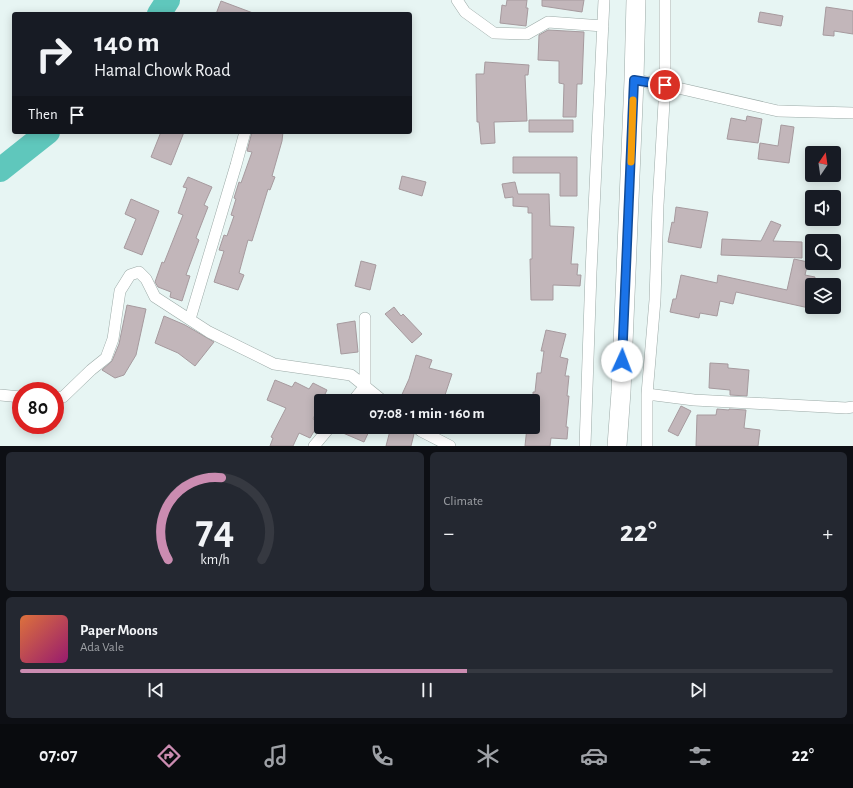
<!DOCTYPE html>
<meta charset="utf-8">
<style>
:root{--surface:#171b24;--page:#242831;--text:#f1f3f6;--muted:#9ea1a6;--line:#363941;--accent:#cb8cb1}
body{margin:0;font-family:"Alegreya Sans",sans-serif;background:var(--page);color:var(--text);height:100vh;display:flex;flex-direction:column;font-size:15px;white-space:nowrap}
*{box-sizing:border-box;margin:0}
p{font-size:13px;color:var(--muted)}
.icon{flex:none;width:22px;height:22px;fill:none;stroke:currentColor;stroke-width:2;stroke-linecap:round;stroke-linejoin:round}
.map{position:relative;height:446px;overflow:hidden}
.details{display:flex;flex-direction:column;gap:6px;padding:6px;background:#0d0f14;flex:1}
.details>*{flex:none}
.hud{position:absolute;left:12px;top:12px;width:400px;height:122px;border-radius:4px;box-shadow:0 2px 10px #0003;background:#171b24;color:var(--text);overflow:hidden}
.needle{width:26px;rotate:13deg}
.tools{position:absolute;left:805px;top:146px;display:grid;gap:8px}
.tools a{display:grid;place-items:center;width:36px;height:36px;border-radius:4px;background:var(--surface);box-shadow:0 2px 10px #0003;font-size:20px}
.speed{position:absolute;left:12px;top:382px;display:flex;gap:8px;font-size:20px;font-weight:700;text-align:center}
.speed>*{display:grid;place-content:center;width:52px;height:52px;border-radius:50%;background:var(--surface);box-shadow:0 2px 10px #0003;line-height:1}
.speed .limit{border:6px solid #d22;background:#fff;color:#111}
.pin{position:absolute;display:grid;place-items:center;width:34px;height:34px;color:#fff;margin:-17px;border:2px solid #fff;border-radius:50%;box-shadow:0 1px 4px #0007}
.me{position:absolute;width:44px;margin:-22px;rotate:2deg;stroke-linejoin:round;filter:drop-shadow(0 0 3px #0008)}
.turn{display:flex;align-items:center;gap:14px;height:84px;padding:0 16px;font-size:18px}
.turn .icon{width:52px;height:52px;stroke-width:2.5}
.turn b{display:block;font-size:28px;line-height:34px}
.then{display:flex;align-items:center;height:38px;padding:0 16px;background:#0003;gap:8px;font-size:15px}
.big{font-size:30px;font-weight:700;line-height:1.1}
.details .tile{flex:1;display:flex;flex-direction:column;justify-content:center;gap:6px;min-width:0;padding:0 14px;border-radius:6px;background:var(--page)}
.details .dial{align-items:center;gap:0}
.dial svg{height:104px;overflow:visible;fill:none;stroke:var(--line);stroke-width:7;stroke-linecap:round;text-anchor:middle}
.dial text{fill:var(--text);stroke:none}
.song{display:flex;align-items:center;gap:12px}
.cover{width:48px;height:48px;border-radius:6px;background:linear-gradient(135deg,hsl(20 70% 55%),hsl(320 70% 35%))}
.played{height:4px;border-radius:2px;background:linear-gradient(90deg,var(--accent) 55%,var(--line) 55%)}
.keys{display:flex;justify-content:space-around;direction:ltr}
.heat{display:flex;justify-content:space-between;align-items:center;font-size:22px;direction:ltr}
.details .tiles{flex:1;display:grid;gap:6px;grid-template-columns:1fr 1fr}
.tile:last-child{grid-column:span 2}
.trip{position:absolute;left:314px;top:394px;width:226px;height:40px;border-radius:4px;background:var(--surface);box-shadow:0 2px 10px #0003;font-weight:700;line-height:40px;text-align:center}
.dock{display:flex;height:64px;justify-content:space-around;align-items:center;background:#090b0e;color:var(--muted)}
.dock .icon{width:28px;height:28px}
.dock .current{color:var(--accent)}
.dock b{font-size:18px;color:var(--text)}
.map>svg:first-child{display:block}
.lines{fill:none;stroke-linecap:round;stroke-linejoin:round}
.river{stroke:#5fc7bc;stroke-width:24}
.building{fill:#c2b6ba;stroke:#a69a9e}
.street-casing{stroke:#9caaa7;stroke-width:12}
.highway-casing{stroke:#9caaa7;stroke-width:20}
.street{stroke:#fff;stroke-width:11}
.highway{stroke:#fff;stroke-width:19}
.route-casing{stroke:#114b97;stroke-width:10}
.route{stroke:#1a73e8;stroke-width:7}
.slow{stroke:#f59e0b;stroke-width:7}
</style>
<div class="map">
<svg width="853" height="446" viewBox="0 0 853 446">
<rect width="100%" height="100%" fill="#e7f5f3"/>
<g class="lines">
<path class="river" d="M159,14l9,-14
M0,170l48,-38"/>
</g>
<path class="building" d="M507,0h20l-1,8h2l-2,18 -26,-3 2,-18 4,1z
M542,0h42l-2,12 -40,-6z
M221,1l32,12v1h-37z
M826,7l27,4v23l-19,-3v5l-11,-1z
M760,12l23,4 -2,10 -23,-4z
M548,30l36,2 -2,52h-5l-1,33h-13l1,-33 -5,-1v-22l-21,-1 1,-25z
M485,62l44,3 -1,10h-3l2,46 -33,1 1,21 -14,1 -2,-22h-2l-1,-48h8z
M747,116l15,3 -4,24 -31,-4 4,-21 15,3z
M529,120h44v12h-44z
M781,125l13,2 -5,36 -31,-4 2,-16 18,3z
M161,132h23l-13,33 -20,-8z
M252,132h31l-1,9 -10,35 3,1 -5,13 -2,-1 -16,52 -4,-1 -9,33 5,2 -6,15 -24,-8 10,-31 -5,-1 5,-15 3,1 7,-20 -3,-1 5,-16 -2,-1 5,-16 2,1 11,-31 -5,-1z
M513,157h64v39h-17v-23h-47z
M402,176l24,6 -4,14 -23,-7z
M188,177l24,10 -8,18 4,2 -12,31 3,2 -13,35 4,1 -8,25 -12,-4 1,-5 -13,-5 -3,-5 7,-20 2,1 19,-48 -5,-2 9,-25 -4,-1z
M515,182l3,12h31l1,32 24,1 -3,37h7l-1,11h4l-1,11 -27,-1v15h-22l-1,-41h2v-46h-4v-6l-15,-1v-9l-8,1 -3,-14z
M131,199l28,12 -17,44 -18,-7 12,-29 -11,-5z
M676,207l32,5 -7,36 -33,-6 4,-20 2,1z
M771,221l10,4 -8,16 29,1v16l-81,-3 1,-16 39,2z
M794,259l14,3 -3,13 10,2 -1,8h-2v8l-3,15 -73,-16 -3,12 -13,-3 -3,15 -17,-3 -1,5 -29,-6 3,-13h3l5,-24 36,8 1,-8 69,15z
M361,261l15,4 -6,25 -15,-4z
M127,305l19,4 -10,46 -12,20 -9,3 -13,-8 10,-9 7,-17z
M394,307l7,9 2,-2 19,20 -10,9 -27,-29z
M164,316l21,9 29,17 -19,24 -17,-13 -23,-10z
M355,321l3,31 -17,2 -4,-30z
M546,330l20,4 -6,23 8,2 -3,17h4l-2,20h2l-3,31h2l-1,12 -16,-1 -1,8h-25l2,-19h6v-35h2l2,-19h4l3,-22h-3z
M416,355l16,5 -3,8 23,6 -9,27h-44l10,-22z
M710,363l18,1v4l21,2 -2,26 -17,-1v-5l-21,-2z
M275,380l17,7 3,-5 14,7 4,-6 14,7 -14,29 6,4 -9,15 -11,-5 -6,13h-23l3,-8 -2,-1 15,-29 -19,-8z
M681,406l10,5 -13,25 -10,-5z
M717,409l12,1v-1l17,1 -2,18 16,2 -2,16h-62l1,-31h19z
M337,427h34l-7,15 -28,-12z
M391,427l20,5 3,2 -3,12h-25z"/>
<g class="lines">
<defs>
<path id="street" d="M457,0l8,12 29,21 33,1 21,-12 55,4
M634,80l31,5 113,26 75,2
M190,319l46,-154 9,-33
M647,394l47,6 152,8 7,-1
M0,395l21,2
M55,397h8l28,-27 15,-12 7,-19 7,-48 10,-16 9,-3 7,7 9,18 54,35 65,32 77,11 32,26
M353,401l12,-15v-68
M416,427l5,4 29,15
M314,446l16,-19
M585,446l6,-174 13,-272
M647,446v-52l8,-94 3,-95 7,-120v-85"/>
<path id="highway" d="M617,446l4,-54 13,-312 2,-80"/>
</defs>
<use href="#street" class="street-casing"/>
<use href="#highway" class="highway-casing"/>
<use href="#street" class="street"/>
<use href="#highway" class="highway"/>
</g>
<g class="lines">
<defs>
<path id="route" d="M622,361l12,-281 31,5"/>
</defs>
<use href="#route" class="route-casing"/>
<use href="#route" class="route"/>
<path class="slow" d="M631,162l2,-62"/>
</g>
</svg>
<div class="tools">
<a><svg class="needle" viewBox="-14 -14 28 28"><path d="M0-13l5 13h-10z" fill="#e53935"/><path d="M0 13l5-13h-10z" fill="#9ea1a6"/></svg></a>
<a><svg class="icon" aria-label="sound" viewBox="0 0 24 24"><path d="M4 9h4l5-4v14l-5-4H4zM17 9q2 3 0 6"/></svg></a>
<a><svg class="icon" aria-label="search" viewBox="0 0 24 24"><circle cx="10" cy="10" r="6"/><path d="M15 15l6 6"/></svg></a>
<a><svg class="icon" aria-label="layers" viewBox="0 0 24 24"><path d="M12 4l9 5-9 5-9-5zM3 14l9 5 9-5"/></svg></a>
</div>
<div class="speed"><div class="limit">80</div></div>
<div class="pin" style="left:665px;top:85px;background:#d93025"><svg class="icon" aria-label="arrive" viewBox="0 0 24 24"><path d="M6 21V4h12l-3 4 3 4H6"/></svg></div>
<svg class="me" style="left:622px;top:361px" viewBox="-20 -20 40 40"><circle r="19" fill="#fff"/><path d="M0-13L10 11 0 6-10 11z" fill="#1a73e8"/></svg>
<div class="trip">07:08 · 1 min · 160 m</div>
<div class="hud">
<div class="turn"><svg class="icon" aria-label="right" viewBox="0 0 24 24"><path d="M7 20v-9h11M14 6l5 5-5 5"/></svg><div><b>140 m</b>Hamal Chowk Road</div></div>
<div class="then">Then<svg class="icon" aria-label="arrive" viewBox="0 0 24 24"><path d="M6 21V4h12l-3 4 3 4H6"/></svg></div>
</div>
</div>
<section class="details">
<div class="tiles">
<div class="tile dial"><svg viewBox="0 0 100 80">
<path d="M14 69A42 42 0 1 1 86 69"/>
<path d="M14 69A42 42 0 0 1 55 6" stroke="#cb8cb1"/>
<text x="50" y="56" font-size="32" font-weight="700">74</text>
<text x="50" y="72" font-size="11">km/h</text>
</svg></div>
<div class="tile"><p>Climate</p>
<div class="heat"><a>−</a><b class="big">22°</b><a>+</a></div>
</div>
<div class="tile">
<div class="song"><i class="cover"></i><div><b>Paper Moons</b><p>Ada Vale</p></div></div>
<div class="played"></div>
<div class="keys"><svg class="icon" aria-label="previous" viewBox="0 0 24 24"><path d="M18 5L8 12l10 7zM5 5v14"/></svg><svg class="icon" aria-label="pause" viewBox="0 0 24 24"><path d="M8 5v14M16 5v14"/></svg><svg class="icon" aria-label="next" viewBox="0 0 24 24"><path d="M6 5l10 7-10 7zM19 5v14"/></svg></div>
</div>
</div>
</section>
<nav class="dock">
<b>07:07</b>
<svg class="icon current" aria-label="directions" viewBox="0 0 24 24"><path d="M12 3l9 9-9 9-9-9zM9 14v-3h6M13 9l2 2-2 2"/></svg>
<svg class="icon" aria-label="music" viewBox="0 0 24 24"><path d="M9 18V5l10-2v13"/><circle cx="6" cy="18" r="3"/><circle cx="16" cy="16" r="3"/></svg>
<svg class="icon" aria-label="phone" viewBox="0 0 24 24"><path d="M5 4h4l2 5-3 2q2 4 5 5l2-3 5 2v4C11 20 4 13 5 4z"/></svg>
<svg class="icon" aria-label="climate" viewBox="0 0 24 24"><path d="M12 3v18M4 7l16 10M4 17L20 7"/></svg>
<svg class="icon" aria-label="car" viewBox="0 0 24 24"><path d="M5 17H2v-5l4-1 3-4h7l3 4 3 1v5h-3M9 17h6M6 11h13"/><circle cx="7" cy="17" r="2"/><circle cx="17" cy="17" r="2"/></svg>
<svg class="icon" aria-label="filters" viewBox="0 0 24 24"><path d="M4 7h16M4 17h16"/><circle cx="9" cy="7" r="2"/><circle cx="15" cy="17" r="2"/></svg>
<b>22°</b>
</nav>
